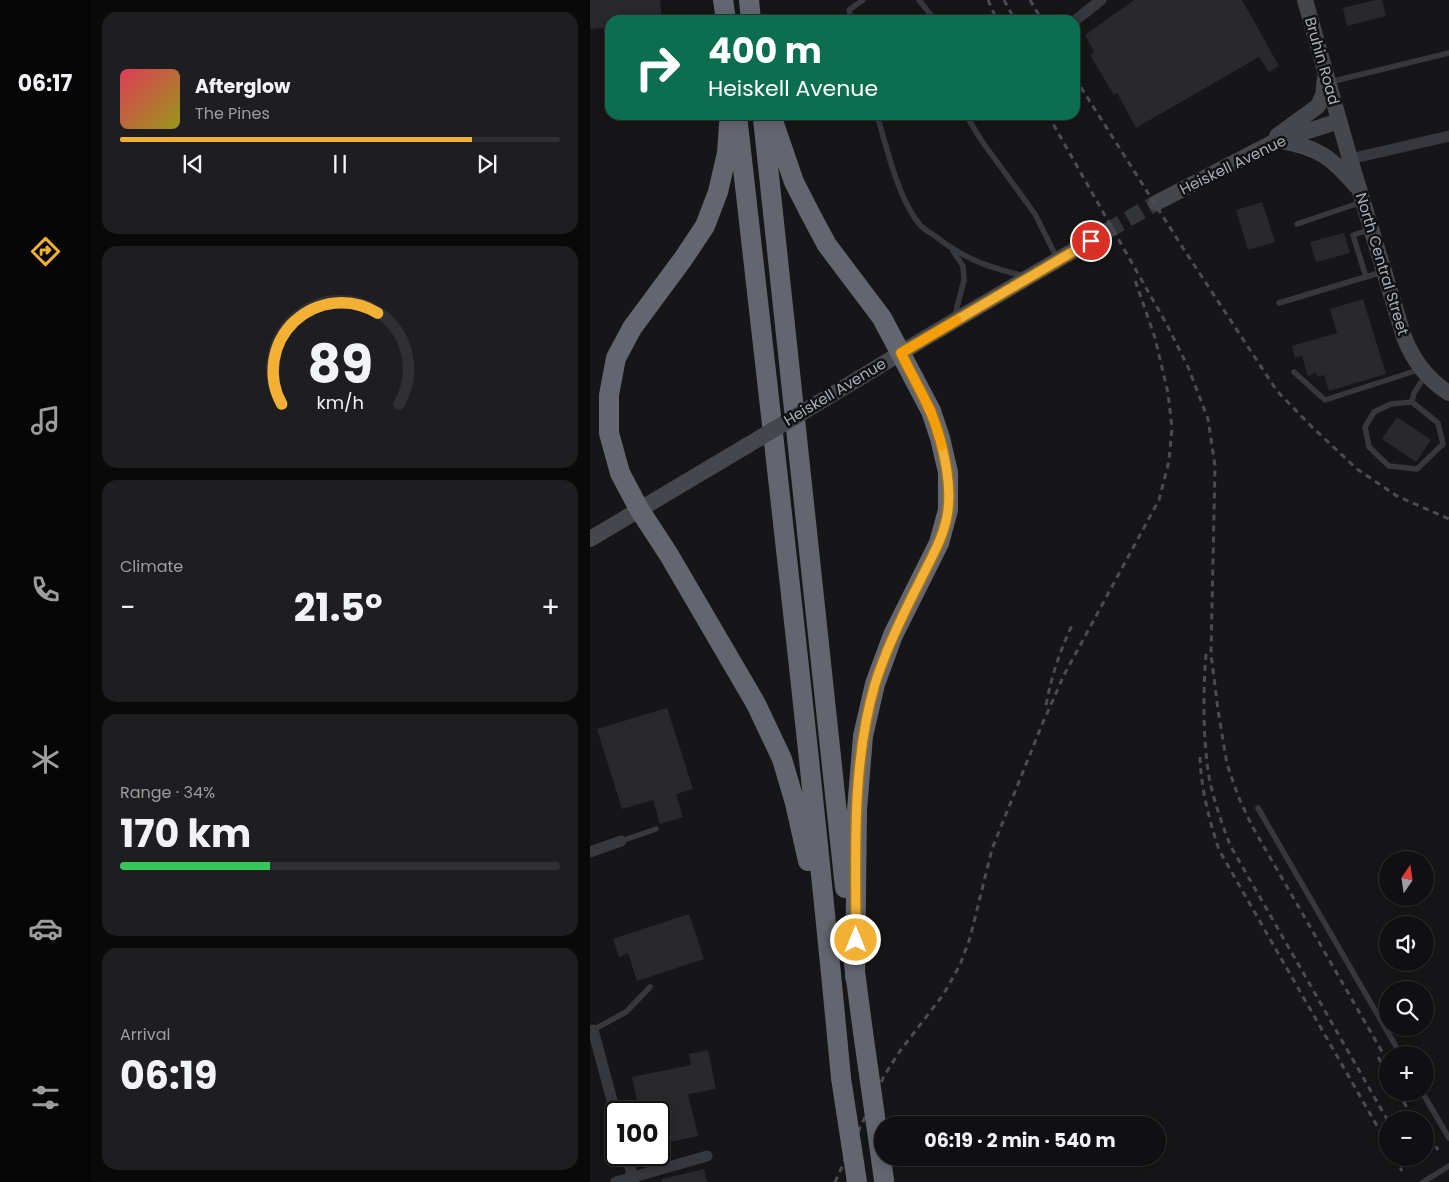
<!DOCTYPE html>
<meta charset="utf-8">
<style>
:root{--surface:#101012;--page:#1e1e20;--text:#f1f3f6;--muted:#9c9d9f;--line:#303032;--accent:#f2b134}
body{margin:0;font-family:Poppins,sans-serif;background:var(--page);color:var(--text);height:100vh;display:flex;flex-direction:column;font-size:19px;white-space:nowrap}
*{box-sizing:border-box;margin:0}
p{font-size:16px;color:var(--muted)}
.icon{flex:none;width:28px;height:28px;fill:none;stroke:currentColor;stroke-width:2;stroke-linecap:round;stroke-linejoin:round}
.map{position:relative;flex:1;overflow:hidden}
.panel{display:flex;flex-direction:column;gap:12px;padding:12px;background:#09090a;width:500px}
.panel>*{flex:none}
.guide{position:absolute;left:15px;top:15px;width:475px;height:105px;border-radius:15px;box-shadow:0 2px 12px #0003,0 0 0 1px var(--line);background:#0b6e4f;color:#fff;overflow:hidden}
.needle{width:32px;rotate:13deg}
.controls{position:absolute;left:789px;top:851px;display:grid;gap:10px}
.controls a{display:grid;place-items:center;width:55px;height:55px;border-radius:50%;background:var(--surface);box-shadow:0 2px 12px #0003,0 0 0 1px var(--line);font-size:25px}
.speed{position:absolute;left:15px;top:1101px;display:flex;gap:10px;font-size:25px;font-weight:700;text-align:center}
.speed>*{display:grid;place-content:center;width:65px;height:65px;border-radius:50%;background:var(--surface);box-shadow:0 2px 12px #0003,0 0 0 1px var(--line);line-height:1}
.speed .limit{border:2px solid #111;border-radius:8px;background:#fff;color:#111}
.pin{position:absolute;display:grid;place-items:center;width:42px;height:42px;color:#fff;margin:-21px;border:2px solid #fff;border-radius:50%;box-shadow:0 1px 5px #0007}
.me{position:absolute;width:55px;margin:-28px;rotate:0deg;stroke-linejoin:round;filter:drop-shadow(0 0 4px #0008)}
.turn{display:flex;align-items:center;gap:18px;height:105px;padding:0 20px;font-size:22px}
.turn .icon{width:65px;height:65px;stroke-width:2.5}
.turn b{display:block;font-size:35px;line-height:42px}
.big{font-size:38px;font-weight:700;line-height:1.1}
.panel .tile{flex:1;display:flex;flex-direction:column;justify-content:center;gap:8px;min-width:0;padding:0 18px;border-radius:15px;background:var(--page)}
.panel .dial{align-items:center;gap:0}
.dial svg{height:130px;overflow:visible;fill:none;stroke:var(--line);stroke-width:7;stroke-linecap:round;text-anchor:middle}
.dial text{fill:var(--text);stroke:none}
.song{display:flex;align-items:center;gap:15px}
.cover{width:60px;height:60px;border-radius:8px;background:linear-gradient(135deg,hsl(350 70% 55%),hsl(60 70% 35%))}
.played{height:5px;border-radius:2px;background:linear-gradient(90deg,var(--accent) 80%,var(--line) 80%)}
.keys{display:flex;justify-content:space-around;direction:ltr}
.heat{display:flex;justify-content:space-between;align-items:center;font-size:28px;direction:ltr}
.charge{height:8px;border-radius:4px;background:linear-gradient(90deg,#34c759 34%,var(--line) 0)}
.trip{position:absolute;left:284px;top:1116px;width:292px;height:50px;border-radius:25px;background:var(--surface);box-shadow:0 2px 12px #0003,0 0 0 1px var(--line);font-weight:700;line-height:50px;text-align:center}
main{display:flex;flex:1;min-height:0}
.dock{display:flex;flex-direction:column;width:90px;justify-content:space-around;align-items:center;background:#060607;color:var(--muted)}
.dock .icon{width:35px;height:35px}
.dock .current{color:var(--accent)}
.dock b{font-size:22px;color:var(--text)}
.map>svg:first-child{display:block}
.building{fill:#29292c}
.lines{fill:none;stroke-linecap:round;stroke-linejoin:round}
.secondary-tunnel{stroke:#333438;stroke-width:16;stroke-dasharray:16 8;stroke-linecap:butt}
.lane{stroke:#37383d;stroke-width:5.5}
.street{stroke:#37383d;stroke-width:11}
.secondary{stroke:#45474d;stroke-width:16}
.highway{stroke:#63666e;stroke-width:20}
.rail{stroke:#4a4c52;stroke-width:3;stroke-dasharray:6 5;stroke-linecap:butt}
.secondary-bridge{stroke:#45474d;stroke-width:16}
.highway-bridge{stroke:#63666e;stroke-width:20}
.route-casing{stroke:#9d7322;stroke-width:12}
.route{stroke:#f2b134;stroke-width:9}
.slow{stroke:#f59e0b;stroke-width:9}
.labels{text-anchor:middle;stroke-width:5;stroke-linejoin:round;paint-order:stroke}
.street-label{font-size:15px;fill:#a8adb8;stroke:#111113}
</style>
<main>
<nav class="dock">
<b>06:17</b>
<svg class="icon current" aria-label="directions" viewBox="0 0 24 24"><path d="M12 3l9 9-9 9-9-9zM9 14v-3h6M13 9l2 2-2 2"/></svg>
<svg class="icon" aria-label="music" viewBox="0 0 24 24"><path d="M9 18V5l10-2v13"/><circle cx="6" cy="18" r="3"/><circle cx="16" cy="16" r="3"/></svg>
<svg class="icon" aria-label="phone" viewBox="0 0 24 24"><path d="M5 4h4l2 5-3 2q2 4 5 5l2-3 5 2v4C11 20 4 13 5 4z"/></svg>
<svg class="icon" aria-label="climate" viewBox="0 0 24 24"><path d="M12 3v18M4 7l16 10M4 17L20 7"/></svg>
<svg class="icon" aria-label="car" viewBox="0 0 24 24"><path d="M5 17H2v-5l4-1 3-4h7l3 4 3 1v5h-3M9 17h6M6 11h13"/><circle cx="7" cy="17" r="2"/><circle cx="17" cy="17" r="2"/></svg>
<svg class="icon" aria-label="filters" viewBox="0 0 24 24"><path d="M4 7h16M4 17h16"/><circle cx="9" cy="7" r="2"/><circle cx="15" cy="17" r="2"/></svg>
</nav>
<section class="panel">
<div class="tile">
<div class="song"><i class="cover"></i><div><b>Afterglow</b><p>The Pines</p></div></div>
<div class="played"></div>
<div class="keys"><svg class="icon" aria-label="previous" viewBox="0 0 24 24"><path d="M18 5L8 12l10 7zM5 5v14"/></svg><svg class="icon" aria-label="pause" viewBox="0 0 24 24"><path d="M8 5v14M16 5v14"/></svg><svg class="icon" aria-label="next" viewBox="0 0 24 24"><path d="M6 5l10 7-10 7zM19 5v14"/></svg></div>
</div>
<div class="tile dial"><svg viewBox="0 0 100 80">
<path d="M14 69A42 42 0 1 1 86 69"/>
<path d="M14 69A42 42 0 0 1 73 13" stroke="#f2b134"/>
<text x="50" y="56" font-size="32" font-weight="700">89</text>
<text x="50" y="72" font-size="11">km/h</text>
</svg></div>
<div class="tile"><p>Climate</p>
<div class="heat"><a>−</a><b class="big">21.5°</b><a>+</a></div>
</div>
<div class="tile"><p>Range · 34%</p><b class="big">170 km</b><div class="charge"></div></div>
<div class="tile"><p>Arrival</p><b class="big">06:19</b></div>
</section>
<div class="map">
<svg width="859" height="1182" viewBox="0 0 859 1182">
<rect width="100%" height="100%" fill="#161618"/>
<path class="building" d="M0,0h70l2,20h-52v7l-20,2z
M544,0h108l37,66 -10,6 -10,-15 -123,71 -19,-35 -3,2 -24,-40 4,-3 -9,-17z
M786,0h6l4,16 -39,10 -4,-18z
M672,202l13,40 -27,8 -12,-40z
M754,233l6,20 -34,9 -6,-20z
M773,299l23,75 -57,17 -5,-16 -7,2 -1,-4 -8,3 -6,-20 -7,2 -3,-12 45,-13 -7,-24z
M807,417l34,23 -15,22 -34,-23z
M77,708l26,81 -17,5 7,23 -23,7 -7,-24 -31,9 -25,-80z
M99,914l15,45 -67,22 -9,-28 -9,4 -6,-18z
M118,1050l8,39 -28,5 10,42 -28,6 -10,-42 -22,5 -6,-28 59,-12 -2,-11z
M114,1169l3,13h-45v-3z"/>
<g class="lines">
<path class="secondary-tunnel" d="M517,231l49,-28"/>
<path class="lane" d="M329,0l16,20
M262,20l-3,-10 14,-10
M740,82l119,-29
M287,115c10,33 21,84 43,110 4,4 10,8 15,11 29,23 55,32 90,40
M376,115l15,25 54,74 22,44
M707,224l65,-22
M363,251l10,15 1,14 -9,35
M776,277l-13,-42 16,-5
M689,303l103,-31
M704,372l31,28 96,-31
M822,402l-21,2 -17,8 -9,15 4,20 20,19 28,3 26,-25 -5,-21 -26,-21 2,-9 11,-17
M668,808l143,247
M31,841l35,-12
M3,1030l33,-18 24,-25
M832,1092l27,46
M833,1182l26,-16"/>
<path class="street" d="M487,19l24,-19
M760,159l99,-23
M0,852l31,-11
M0,1031l3,-1 23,85
M37,1155l7,27
M26,1182l91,-26"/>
<path class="secondary" d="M715,0l45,159 54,178c9,23 24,43 45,56
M687,136l41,-30 5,-11 2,-17
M691,141c37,6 51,17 75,45
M566,203l120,-62 63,-20
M268,379l69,-42 180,-106
M0,539l158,-94"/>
<path class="highway" d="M133,0l3,20
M159,0l2,20
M147,115c36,321 74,642 104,963
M181,115l23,67 19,37 14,26 55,73 49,93 9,27 8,34v38l-9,33 -46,92 -18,49 -12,52 -6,74 -2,167
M173,119l82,769
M139,124l-2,29 -9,39 -13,34 -22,33 -51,69 -16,30 -7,37v38l11,40 19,36 30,46 87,149 26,55 13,44 13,58
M264,964l9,68"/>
<path class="rail" d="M398,0l9,20
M414,0l11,20
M440,0l12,20
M485,78l108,170 94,143 33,34 47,44 40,27 52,23
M458,115l118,208 22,44 20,52 7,47 -4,188 7,56 9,54 11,32 14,30 136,236
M477,115l2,3
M616,654c-3,38 -3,79 2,117 4,25 13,50 22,74l158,276
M456,705c6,-31 14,-54 27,-82
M610,757c1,32 9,62 19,93l169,295
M788,1057l10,17
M808,1092l16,28
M835,1127l13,23
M805,1158l7,13
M818,1158l4,7
M245,1182l49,-106 16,-25 43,-56 17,-30 10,-27 22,-89 49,-122 23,-52 95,-175 10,-39 3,-33 -4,-35 -13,-55 -21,-61"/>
<path class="secondary-bridge" d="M158,445l110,-66"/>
<path class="highway-bridge" d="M273,1032l21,148
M251,1078l16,104"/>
</g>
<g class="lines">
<defs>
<path id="route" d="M266,940c0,-85 -5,-174 19,-256 11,-35 27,-68 44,-101 11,-23 26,-47 29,-73 3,-24 -2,-49 -8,-71 -8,-31 -26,-58 -39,-86l190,-112"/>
</defs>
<use href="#route" class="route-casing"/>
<use href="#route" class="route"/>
<path class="slow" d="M352,446l-11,-35 -30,-58 56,-33"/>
</g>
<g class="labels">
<g class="street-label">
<text transform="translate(732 61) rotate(74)" y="5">Bruhin Road</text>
<text transform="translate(643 165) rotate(-26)" y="5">Heiskell Avenue</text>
<text transform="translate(792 264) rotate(73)" y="5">North Central Street</text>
<text transform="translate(245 392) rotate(-31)" y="5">Heiskell Avenue</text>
</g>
</g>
</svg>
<div class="controls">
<a><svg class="needle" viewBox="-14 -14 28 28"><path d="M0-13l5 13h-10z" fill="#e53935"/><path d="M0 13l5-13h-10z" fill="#9c9d9f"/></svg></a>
<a><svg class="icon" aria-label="sound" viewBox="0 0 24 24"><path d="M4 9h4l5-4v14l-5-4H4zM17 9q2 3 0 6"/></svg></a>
<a><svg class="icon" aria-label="search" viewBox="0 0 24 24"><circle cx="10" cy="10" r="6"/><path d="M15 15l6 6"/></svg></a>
<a>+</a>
<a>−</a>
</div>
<div class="speed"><div class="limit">100</div></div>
<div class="pin" style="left:501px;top:241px;background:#d93025"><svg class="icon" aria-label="arrive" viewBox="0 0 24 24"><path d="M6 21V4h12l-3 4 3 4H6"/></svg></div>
<svg class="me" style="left:266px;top:940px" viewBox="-20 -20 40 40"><circle r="17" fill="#f2b134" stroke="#fff" stroke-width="3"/><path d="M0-11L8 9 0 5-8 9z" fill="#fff"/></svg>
<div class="trip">06:19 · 2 min · 540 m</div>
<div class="guide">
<div class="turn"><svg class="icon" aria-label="right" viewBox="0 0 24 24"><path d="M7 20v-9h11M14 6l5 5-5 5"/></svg><div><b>400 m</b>Heiskell Avenue</div></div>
</div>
</div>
</main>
